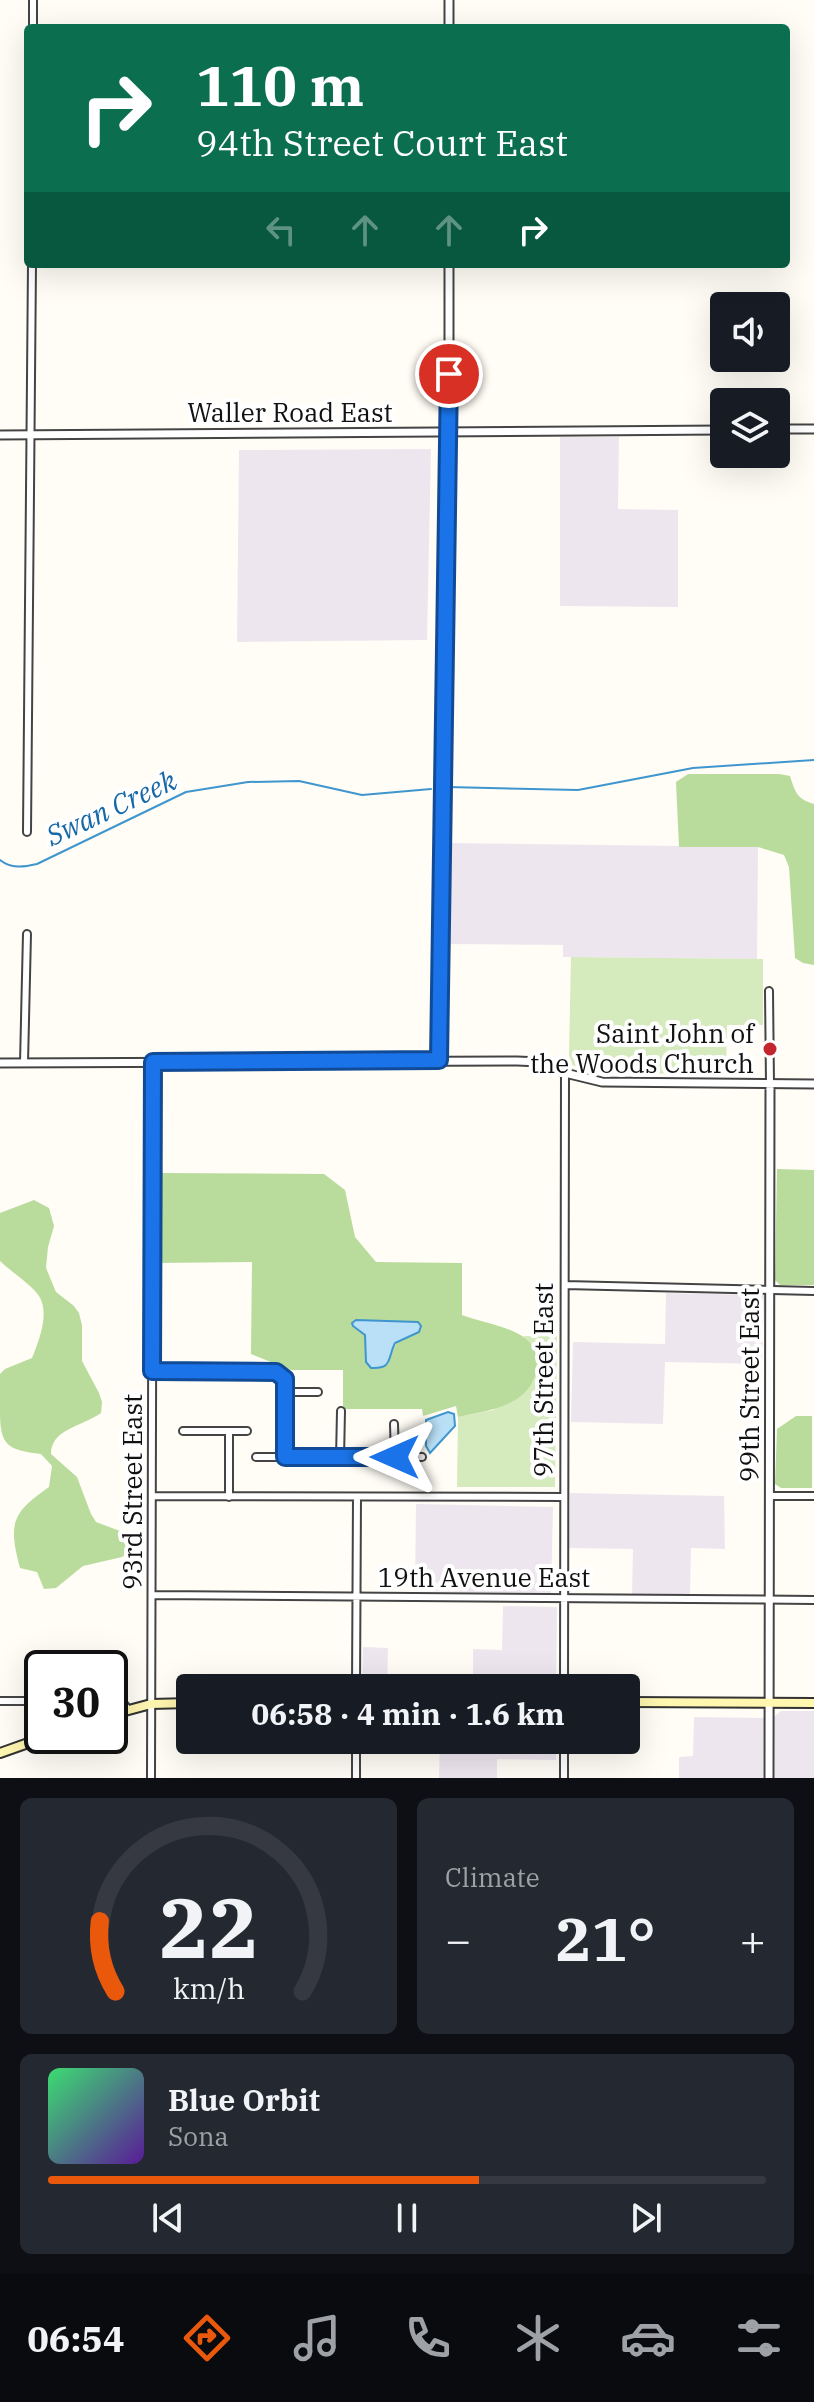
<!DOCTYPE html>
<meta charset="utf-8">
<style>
:root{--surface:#171b24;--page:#242831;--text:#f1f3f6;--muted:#9ea1a6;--line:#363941;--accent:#ea580c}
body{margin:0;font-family:"IBM Plex Serif",serif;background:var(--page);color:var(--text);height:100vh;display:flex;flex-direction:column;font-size:30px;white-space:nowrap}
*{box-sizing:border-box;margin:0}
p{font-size:26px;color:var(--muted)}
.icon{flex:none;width:44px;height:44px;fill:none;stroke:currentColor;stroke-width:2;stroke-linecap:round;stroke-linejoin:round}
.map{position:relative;height:1778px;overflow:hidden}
.details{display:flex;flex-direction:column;gap:20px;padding:20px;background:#0d0f14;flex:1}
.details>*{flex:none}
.top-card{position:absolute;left:24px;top:24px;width:766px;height:244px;border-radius:8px;box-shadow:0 8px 32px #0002;background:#0b6e4f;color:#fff;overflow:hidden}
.fabs{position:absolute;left:710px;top:292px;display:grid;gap:16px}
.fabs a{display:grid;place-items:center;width:80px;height:80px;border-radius:8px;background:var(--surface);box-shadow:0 8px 32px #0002;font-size:40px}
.speed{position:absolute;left:24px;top:1650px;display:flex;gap:16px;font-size:40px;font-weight:700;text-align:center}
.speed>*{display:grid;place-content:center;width:104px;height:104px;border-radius:50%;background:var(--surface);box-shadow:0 8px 32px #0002;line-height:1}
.speed .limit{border:4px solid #111;border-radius:12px;background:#fff;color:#111}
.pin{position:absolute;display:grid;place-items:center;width:68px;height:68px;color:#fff;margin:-34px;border:4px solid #fff;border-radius:50%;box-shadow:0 2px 8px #0007}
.me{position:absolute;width:88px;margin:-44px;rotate:270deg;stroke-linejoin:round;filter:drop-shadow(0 0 6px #0008)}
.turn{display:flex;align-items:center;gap:28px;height:168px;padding:0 40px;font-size:36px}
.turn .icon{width:104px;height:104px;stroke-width:2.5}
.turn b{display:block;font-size:56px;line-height:68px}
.lanes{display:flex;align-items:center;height:76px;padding:0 40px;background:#0003;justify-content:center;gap:40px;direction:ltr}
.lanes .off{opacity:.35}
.big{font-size:60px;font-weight:800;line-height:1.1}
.details .card{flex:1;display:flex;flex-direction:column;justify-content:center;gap:12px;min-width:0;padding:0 28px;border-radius:12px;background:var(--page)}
.details .dial{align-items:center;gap:0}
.dial svg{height:208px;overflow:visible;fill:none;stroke:var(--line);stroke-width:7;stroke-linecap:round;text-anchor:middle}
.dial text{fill:var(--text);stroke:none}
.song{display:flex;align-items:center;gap:24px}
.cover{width:96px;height:96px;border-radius:12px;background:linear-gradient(135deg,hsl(140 70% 55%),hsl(270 70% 35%))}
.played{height:8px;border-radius:4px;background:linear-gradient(90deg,var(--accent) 60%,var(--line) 60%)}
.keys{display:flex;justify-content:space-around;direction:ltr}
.heat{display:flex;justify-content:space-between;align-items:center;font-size:44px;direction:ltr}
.details .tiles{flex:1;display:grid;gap:20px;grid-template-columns:1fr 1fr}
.card:last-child{grid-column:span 2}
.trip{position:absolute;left:176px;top:1674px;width:464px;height:80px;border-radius:8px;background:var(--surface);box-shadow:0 8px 32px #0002;font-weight:800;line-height:80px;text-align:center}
.tabs{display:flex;height:128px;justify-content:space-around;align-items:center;background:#090b0e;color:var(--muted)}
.tabs .icon{width:56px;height:56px}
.tabs .current{color:var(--accent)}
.tabs b{font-size:36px;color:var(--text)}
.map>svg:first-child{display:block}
.industrial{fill:#eee6ef}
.green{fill:#d5ebbd}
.forest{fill:#b9dc9c;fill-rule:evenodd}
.water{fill:#b9e0f7;stroke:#3f96cf;stroke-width:2}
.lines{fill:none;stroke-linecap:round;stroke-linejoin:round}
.stream{stroke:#3f96cf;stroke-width:2}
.minor-casing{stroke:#444;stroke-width:10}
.tertiary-casing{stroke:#444;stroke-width:11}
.secondary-casing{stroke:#333;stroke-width:12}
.minor{stroke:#fff;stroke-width:6}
.tertiary{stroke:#fff;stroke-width:7}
.secondary{stroke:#fff6b0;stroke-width:8}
.route-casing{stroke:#114b97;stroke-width:20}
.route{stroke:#1a73e8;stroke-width:14}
.poi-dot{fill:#c4262e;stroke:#fff;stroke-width:3}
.labels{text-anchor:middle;stroke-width:8;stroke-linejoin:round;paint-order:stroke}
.street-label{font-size:26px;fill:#111;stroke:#fff}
.poi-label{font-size:26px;fill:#111;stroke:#fff;text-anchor:end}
.water-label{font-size:28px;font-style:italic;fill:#1768a6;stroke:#fff}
</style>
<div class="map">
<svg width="814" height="1778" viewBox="0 0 814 1778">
<rect width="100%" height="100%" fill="#fffdf5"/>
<path class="industrial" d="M560,437h59l-1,72 60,1v97l-118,-1z
M431,449l-4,191 -190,2 2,-192z
M445,843l313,4 -1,112 -194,-2v-12l-119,-1z
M666,1293l98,2 -2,69 -97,-2 -2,62 -92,-2 2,-80 92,2z
M570,1493l154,3 1,53 -34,-1 -1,49 -58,-1 1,-47 -64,-1z
M416,1504l137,3 -2,87 -136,-3z
M503,1606l54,1 -1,81h-83v-39l29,1z
M363,1647l25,1 -1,40 -25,-1z
M781,1711h33v67h-41l1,-61z
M694,1717l70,1 -1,60h-84v-21l14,-1z
M440,1740h116v20l-59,-1v19h-58z"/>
<path class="green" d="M571,957l192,2v66h-36l-1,49 -130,-1 -24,-8 -3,-10z
M523,1336h34l-2,151h-98l1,-70 35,-7 44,-39v-19z"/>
<path class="forest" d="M688,774h91l11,2c5,16 7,23 24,28v161l-11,-2 -8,-5 -6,-91 -5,-12 -26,-8h-79l-3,-65z
M777,1169l37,1v115h-34l-5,-5z
M157,1173l167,1 21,16 10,47 21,25 86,1v52c16,6 47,12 60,21 9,5 15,16 15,25 0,44 -46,49 -79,56l-2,-11 -33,10 -1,-7h-79v-39h-52l-40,-16 1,-92 -96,1zM410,1321c-9,16 -18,26 -22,44l-23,-12v-18l-12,-9z
M34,1200l15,8 5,18 -6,21 -2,21 10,24 18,14 5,7 3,12v36l17,32 3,9 -1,11c-20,14 -50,16 -50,41l26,23 14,37 5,8 32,12 1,18 -7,5 -39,9 -27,22 -12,1 -7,-17 -17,-4c-12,-45 -8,-55 29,-81l3,-21 -11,-12c-33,-4 -41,-8 -41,-42 0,-12 0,-25 0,-38l5,-5 27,-11c7,-17 18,-45 7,-62 -7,-11 -29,-25 -39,-35v-48z
M796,1416h16v72h-31l-6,-4 2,-55z"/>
<path class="water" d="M356,1320l62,2 3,4 -2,6 -24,11c-8,16 -2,26 -24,25l-5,-6 -1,-27 -12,-9 -1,-3z
M448,1412l6,2 1,12 -25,27 -4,-7v-26z"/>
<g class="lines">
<path class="stream" d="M448,787l130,3 115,-22 121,-8
M0,860c11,9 24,7 37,4l149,-72 62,-10 51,-1 63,14 69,-6"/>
<defs>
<path id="minor" d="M33,28v-28
M27,832l5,-568
M769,991l1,93
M24,1063l3,-129
M565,1285l249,6
M152,1371l127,2 6,6v78
M285,1392h33
M394,1424l1,33
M183,1431h64
M229,1431v66
M256,1457h166
M340,1458l1,-47
M153,1496l411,1
M770,1496h44
M153,1595l661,5
M356,1688l1,-191
M564,1688l1,-615
M0,1701h42
M110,1702l14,2 4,5
M356,1740v38
M564,1740v38
M151,1778l2,-716"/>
<path id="tertiary" d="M449,28v-28
M776,429h38
M0,435l724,-5
M439,1060l10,-628v-168
M0,1063l517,-2 23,1 25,11 37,9 212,2
M769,1778l1,-694"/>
<path id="secondary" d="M626,1702l188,1
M110,1715l41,-11 39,-1
M0,1753l48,-17"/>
</defs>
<use href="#minor" class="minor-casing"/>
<use href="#tertiary" class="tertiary-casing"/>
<use href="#secondary" class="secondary-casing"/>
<use href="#minor" class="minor"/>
<use href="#tertiary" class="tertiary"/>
<use href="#secondary" class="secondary"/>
</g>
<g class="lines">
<defs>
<path id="route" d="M395,1457h-110v-78l-9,-7 -124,-1 1,-309 286,-2 10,-686"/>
</defs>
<use href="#route" class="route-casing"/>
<use href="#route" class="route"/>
</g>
<circle class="poi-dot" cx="770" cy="1049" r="8"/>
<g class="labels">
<g class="street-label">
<text x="290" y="422">Waller Road East</text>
<text transform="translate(544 1380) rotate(-90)" y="9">97th Street East</text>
<text transform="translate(750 1385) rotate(-90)" y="9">99th Street East</text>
<text transform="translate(133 1492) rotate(-90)" y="9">93rd Street East</text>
<text x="484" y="1587">19th Avenue East</text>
</g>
<g class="poi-label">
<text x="754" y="1043">Saint John of<tspan x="754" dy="30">the Woods Church</tspan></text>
</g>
<g class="water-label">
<text transform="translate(111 808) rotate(-25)" y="10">Swan Creek</text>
</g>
</g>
</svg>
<div class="fabs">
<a><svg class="icon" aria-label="sound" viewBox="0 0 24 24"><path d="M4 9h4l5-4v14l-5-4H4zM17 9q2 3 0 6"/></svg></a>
<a><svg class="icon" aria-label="layers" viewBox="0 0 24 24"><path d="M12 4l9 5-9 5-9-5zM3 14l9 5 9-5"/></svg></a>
</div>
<div class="speed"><div class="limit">30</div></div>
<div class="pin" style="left:449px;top:374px;background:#d93025"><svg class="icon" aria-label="arrive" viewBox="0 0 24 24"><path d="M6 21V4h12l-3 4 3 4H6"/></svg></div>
<svg class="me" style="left:395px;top:1457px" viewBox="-20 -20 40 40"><path d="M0-17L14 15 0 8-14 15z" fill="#1a73e8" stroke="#fff" stroke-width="4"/></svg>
<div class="trip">06:58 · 4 min · 1.6 km</div>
<div class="top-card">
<div class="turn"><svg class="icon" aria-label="right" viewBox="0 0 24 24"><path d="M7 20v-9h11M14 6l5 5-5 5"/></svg><div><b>110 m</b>94th Street Court East</div></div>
<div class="lanes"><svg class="icon off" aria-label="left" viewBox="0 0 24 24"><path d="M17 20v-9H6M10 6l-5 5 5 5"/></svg><svg class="icon off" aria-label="ahead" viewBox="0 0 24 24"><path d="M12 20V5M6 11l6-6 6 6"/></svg><svg class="icon off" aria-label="ahead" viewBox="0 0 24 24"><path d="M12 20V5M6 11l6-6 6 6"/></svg><svg class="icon" aria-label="right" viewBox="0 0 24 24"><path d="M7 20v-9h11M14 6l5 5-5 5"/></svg></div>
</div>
</div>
<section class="details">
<div class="tiles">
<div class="card dial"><svg viewBox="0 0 100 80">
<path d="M14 69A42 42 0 1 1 86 69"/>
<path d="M14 69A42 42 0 0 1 8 42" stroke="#ea580c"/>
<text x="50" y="56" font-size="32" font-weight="700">22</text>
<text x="50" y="72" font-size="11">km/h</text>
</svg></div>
<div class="card"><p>Climate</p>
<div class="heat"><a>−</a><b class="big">21°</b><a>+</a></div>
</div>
<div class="card">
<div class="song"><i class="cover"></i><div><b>Blue Orbit</b><p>Sona</p></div></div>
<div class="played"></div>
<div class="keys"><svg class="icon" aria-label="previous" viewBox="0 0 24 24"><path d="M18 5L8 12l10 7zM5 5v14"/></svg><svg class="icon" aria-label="pause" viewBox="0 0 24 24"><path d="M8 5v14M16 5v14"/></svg><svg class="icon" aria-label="next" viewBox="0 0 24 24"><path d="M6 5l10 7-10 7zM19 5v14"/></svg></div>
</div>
</div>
</section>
<nav class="tabs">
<b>06:54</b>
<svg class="icon current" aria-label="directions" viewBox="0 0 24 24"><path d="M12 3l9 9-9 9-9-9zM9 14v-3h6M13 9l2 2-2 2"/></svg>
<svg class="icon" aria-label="music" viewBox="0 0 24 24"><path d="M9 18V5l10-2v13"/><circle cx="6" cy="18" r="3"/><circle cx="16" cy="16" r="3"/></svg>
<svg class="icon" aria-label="phone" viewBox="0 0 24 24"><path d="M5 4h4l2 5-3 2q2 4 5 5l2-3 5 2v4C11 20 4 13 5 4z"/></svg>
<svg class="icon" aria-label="climate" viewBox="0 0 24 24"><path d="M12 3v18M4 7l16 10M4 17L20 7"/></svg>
<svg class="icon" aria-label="car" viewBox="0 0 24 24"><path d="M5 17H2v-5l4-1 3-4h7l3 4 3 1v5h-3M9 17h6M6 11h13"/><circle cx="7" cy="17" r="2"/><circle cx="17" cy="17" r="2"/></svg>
<svg class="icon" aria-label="filters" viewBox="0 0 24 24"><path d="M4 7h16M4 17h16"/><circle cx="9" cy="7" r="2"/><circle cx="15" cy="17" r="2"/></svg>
</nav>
